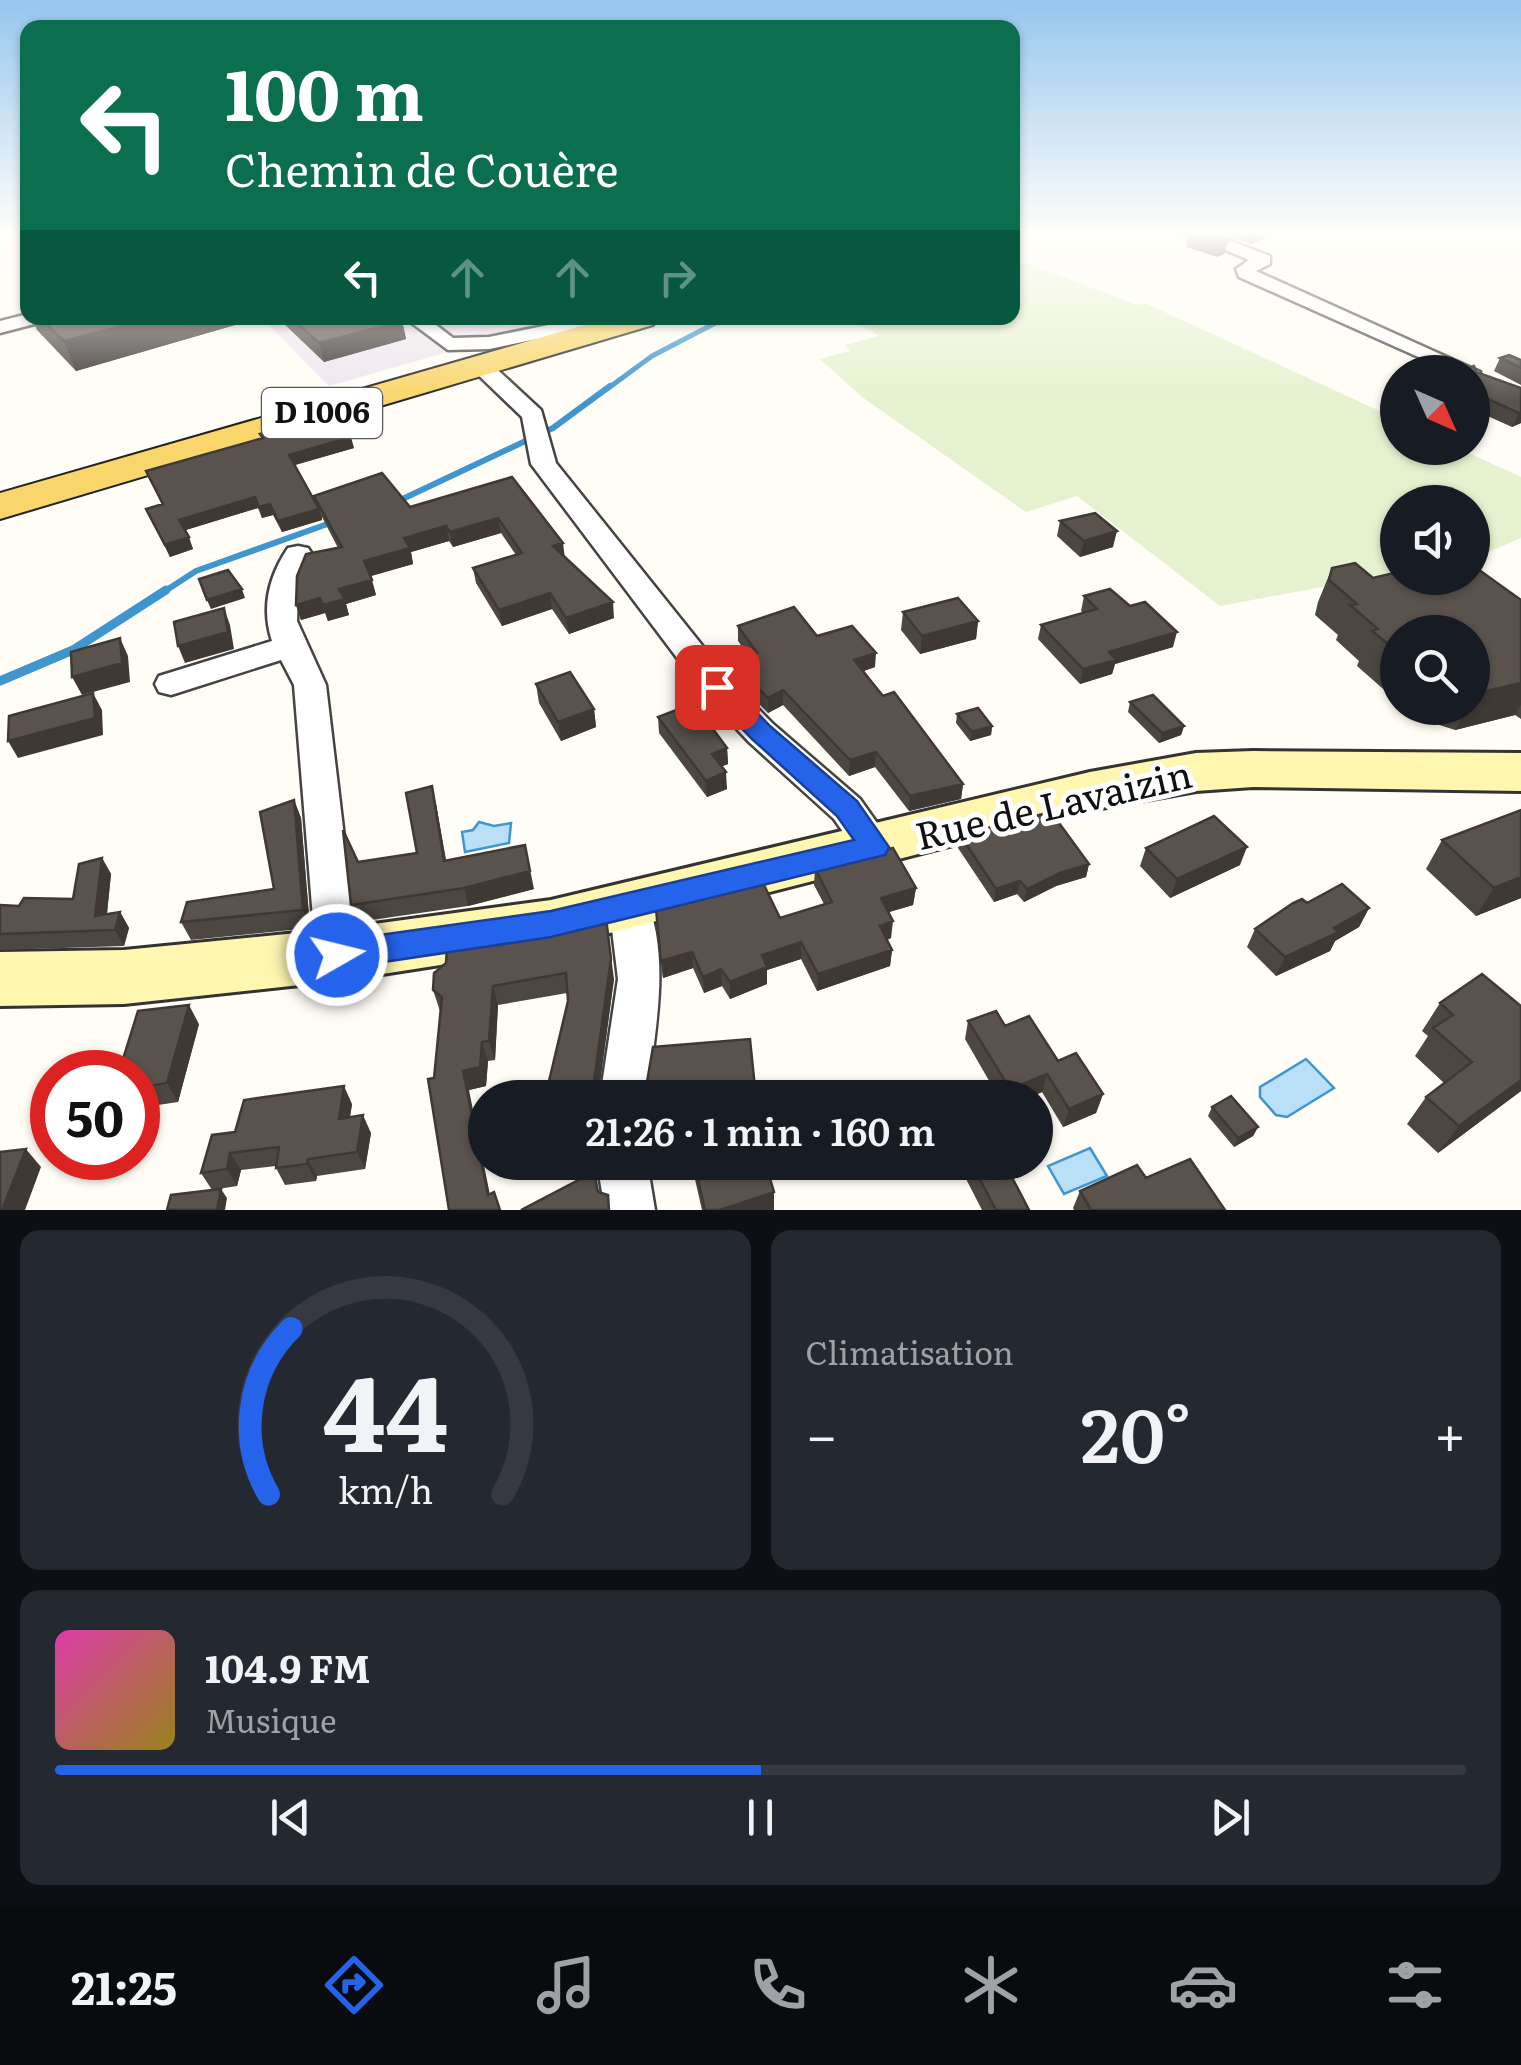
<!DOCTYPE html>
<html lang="fr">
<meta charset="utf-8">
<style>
:root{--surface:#171b24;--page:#242831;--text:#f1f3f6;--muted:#9ea1a6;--line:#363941;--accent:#2563eb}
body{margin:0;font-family:Literata,serif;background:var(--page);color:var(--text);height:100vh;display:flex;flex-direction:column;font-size:38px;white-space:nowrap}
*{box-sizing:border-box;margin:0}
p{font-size:32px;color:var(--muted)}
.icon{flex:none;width:55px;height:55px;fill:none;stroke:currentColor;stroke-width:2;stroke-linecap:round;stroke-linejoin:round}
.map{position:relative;height:1210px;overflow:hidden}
.details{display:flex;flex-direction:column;gap:20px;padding:20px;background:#0d0f14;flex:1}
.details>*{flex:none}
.guide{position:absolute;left:20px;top:20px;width:1000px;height:305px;border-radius:20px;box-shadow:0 2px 8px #0004;background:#0b6e4f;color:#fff;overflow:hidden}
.needle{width:65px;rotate:135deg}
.fabs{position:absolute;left:1380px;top:355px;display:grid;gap:20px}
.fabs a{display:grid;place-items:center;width:110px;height:110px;border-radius:50%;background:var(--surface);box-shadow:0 2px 8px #0004;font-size:50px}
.speed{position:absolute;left:30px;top:1050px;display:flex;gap:20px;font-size:50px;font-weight:700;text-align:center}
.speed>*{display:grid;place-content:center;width:130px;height:130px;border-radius:50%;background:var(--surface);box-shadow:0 2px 8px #0004;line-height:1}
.speed .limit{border:15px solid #d22;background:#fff;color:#111}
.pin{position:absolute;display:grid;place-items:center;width:85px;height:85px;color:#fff;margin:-42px;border-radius:20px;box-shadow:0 5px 15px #0006}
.me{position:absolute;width:110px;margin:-55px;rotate:82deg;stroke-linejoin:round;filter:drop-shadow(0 0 8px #0008)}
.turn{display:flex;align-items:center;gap:35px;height:210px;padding:0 40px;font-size:45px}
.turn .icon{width:130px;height:130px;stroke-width:2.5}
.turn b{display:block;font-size:70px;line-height:85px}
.lanes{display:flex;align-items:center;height:95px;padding:0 40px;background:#0003;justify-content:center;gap:50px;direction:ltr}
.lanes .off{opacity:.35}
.big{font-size:75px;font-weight:600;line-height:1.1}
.details .widget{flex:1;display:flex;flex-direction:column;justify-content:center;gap:15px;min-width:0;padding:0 35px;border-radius:20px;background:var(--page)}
.details .dial{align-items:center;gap:0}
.dial svg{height:260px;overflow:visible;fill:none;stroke:var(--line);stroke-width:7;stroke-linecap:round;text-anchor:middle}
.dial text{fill:var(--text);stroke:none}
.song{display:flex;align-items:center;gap:30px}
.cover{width:120px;height:120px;border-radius:15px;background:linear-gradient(135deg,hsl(320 70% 55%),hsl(50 70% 35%))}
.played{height:10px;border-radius:5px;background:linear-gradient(90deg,var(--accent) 50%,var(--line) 50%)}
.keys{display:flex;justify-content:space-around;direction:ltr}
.heat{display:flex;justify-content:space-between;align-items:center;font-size:55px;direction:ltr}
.details .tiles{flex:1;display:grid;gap:20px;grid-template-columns:1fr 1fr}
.widget:last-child{grid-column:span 2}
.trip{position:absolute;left:468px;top:1080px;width:585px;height:100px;border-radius:50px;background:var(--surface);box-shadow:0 2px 8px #0004;font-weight:600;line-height:100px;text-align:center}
.menu{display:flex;height:160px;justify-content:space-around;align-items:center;background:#090b0e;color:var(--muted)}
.menu .icon{width:70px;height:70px}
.menu .selected{color:var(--accent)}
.menu b{font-size:45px;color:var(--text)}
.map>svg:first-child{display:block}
.industrial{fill:#eee6ef}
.pitch{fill:#e6f2cf}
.water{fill:#b9e0f7;stroke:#3f96cf;stroke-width:2.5}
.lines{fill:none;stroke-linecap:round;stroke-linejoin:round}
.stream-far2{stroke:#3f96cf;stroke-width:5}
.stream-far1{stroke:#3f96cf;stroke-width:6}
.stream{stroke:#3f96cf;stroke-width:9}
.street-casing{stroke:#444;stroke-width:5}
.secondary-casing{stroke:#333;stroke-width:6}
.primary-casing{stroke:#222;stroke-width:4}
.street{fill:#fff;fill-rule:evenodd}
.secondary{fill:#fff6b0;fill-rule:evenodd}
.primary{fill:#f9d66b;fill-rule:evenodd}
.wall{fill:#4d4742}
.shaded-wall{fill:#3f3936}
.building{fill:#5a524d;stroke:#3f3936;stroke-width:2.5}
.route{fill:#2563eb;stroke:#184099;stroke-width:2.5}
.labels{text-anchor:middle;stroke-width:10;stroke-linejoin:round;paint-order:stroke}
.shield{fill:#fff;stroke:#585858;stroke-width:2.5}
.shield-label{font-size:30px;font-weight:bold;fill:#111}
.near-street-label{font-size:38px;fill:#111;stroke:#fff}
</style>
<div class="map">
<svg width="1521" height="1210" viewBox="0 0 1521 1210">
<rect width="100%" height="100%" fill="#fffdf5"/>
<path class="industrial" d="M269,318h298l-238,68 -66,-67z"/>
<path class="pitch" d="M1013,258l124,47 8,-2 252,116 1,29h60l63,29v61l-48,21 -1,-57h-74l-1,71 -177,33 -143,-110 -51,16 -164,-115 -42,-38 30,-8 -5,-6 34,-9 -30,-18h163z"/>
<path class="water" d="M479,822l15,4 17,-3 -2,20 -44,9 -3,-20 11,-2z
M1306,1059l28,29 -47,29 -11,-2 -16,-18v-10z
M1090,1148l17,28 -43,18 -16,-28z"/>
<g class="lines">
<path class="stream-far2" d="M607,389l45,-33 73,-38"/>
<path class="stream-far1" d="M394,503l159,-75 57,-42
M162,593l34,-22 137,-49"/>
<path class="stream" d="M0,681l73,-31 93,-60"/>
<defs>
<path id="street" d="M1183,232h24l63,24v8l-14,7 224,101 -8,6v-6h-20l-213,-95 -3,-8 13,-9z
M28,314v4h17l-3,4 -42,11v-12z
M405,318h22l26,20 36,-1 94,-19 27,2 -10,6 -111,23 -41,1z
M480,359l8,2 53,49 15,53 173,216 44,45 87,75 34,48 -5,11 -14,4 -14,-4 -27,-39 -85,-77 -44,-47 -174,-231 -9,-47 -53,-51z
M298,546l10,2 4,6 -14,37 -1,30 29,64 32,270 -6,13 -15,5 -15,-5 -6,-13 -22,-270 -13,-25 -110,35 -12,-3 -4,-8 4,-8 113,-35c-11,-33 -3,-65 16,-93z
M629,888l14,5c30,59 11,142 4,205h-47l18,-119 -9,-74 6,-12z
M597,1162h50l8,48h-50z"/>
<path id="secondary" d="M1253,751l268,2v38l-268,-4 -57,4 -106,19 -539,138 -214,33 -213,23 -124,2v-54l124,-2 213,-21 214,-29 539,-128 106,-19z"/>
<path id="primary" d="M609,318h49l-5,7 -653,194v-26z"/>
</defs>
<use href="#street" class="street-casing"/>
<use href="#secondary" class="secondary-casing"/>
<use href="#primary" class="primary-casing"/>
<use href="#street" class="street"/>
<use href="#secondary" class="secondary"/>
<use href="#primary" class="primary"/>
</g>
<path class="wall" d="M1218,232h48l-1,6 -15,6z
M1189,234l39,7 -4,13 -7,3 -31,-10z
M32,318h201l2,7 -159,46 -39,-41z
M280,318h118l4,3 4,18 -82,23 -44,-42z
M1500,358l21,2v25l-27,-14z
M1472,372h4l45,16v35l-9,4 -40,-18z
M260,434l94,14 -60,17 22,38 -2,-7 96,11 102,-30 52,80 50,61 -45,16 -17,-25 -50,17 -26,-43 -3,-15 43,-13 -15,-22 -48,14 -4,-6 -38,11 2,12 -43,12 6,19 -30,9 3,11 -21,6 -3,-8 -24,7 -5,-15 42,-57 -16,-31v3l-40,12 -9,-17 -11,3 -4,-10 -73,22 8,19 -23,8 -24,-48 16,-4 -16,-34 116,-32z
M1060,521l53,26 -33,10 -23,-21z
M1332,568l41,10 148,22v119l-6,-4 -60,15 -28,-9 -16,-13h61v-76h-74v70l-41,-36 2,-5 -23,-21 2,-5 -23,-20 3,-13z
M1084,596l89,51 -58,17 -3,10 -32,10 -42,-45 3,-14 42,-12 -2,-2z
M903,612l75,9 -2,18 -56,15 -19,-24z
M738,626l79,10 58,31 -12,4 20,25 80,88 -2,15 -52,12 -34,-44 -26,9 -66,-71 -15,8 -36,-36v-15l17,-6 -11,-15z
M536,684l58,25 2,18 -35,14 -22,-38z
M1130,702l54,24 -3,9 -22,8 -31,-31z
M957,714l35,12 -1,9 -21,6 -14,-18z
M658,717l56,13 13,18 1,16 -6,2 5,23 -20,8 -48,-64z
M294,800l7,18 9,110 -119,12 -10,-18 93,-33z
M436,804l10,56 88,29 -66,17 -110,16 -7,-17 7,-43 59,-9z
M960,835l129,29 -3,13 -30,9 -32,16 -7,-8 -23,8 -36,-54z
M1442,840l79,58 -45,18 -50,-47z
M1146,848l94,17 -70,33 -30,-32z
M102,858l9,16 -4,40 13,-2 9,16 -5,18 -124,4v-45l19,1 54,-7z
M815,868l101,20 -3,17 -24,7 2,26 -4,2 5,10 -2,16 -73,25 -16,-32 -34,11v14l-37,15 -8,-13 -18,7 -11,-25 -30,10 -7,-69 124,9 44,-14 -10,-19z
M1307,903l62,5 -10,19 -24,14 -5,10 -54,25 -29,-29 8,-18z
M447,947l167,32 -14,102 156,17h-211l23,-97 -1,-8 -69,12 -3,55 -7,1 -2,25 -17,4 -20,120 -9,-199 -7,-21 13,-27z
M1482,974l39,117 -83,62 -31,-29 19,-27 18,-14 -29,-27 13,-20 -6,-5 18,-28z
M968,1021l37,5 53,35 45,33 -7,19 -33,14 -21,-35 -13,6h-30l-34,-59z
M199,1024l-21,78 -40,6v-36z
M352,1104l-2,13 21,16 -6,36 -48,7 -1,5 -31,4 -9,-17v-2l-35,4 -4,16 -25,4 -11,-17 34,-41z
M1212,1107l46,20 -5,9 -19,11 -26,-31z
M691,1162h86l-11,3 8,45h-72z
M968,1162h36l25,48h-47l-17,-33z
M1146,1178l79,32h-151l-1,-2 7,-17z"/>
<path class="shaded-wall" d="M1266,232l-1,6 -15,6 1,-6z
M1228,241l-4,13 -7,3 3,-13z
M152,318h81l2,7 -159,46 -12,-30z
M402,321l4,18 -82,23 -5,-19z
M1521,412v11l-9,4 7,-14z
M351,437l3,11 -62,18 -3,-11z
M255,497l3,11 -75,23 -4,-11z
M270,504l3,11 -11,3 -3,-11z
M319,509l3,11 -40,12 -4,-11z
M498,518l3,15 -48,14 -3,-15z
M446,526l3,15 -38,11 2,12 -45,13 -4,-16 40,-23z
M1117,531l-4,16 -33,10 4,-16z
M189,537l4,12 -23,8 -5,-12z
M563,543l2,16 -12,-13z
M372,580l4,15 -30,9 3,11 -21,6 -5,-16 16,-16z
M242,589l3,9 -34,11 -4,-9z
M550,593l2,16 -50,17 -3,-16z
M320,598l5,15 -24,7 -5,-15z
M613,602l1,16 -45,16 -3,-16z
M224,608l6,17 4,24 -49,14 -7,-17z
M978,621l-2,18 -56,15 2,-18z
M1177,632l-4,15 -58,17 -3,10 -32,10 3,-15 26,-17z
M120,638l8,18 2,26 -48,13 -10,-18z
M876,653l-1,14 -22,8 1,-15z
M1521,683v22l-6,10 -60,15 12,-22h5l2,-14z
M783,690v15l-15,8v-15z
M93,693l9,17 1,25 -85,23 -10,-17z
M594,709l2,18 -35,14 -3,-19z
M992,726l-1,9 -21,6 2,-9z
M1184,726l-3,9 -22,8 3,-10z
M727,748l1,16 -15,6 -1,-16z
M876,752l-1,15 -26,9 1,-16z
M726,772l1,17 -20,8 -1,-16z
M963,784l-2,15 -52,12 1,-15z
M432,786l4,18 13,74 -5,-17z
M294,800l7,18 9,110 -7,-18z
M525,845l9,44 -66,17 -4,-18z
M1247,847l-7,18 -70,33 7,-19z
M102,858l9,16 -6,57 -10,-15z
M1089,864l-3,13 -30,9 -32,16 3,-13 33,-16z
M1521,877v21l-45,18 18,-28z
M1020,881l-3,13 -23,8 2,-13z
M916,888l-3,17 -34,10 2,-17z
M1369,908l-10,19 -24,14 -5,10 -54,25 9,-19z
M120,912l9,16 -5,18 -9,-16z
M606,918l8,61 -16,119 -4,-17z
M893,921l-2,17 -13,5 2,-17z
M801,942v17l-34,11v14l-37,15v-17l32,-27z
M892,950l-2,16 -73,25 1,-17z
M692,952l1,16 -30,10 -2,-17z
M721,969l1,17 -18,7 -1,-16z
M493,986l5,19 -3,55 -6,-19z
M189,1005l10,19 -21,78 -11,-19z
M482,1042l6,19 -2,25 -17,4 24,120 -5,-15 -25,-124z
M1047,1074l-5,18 -13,6h-21l2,-9z
M1521,1080v11l-83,62 21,-27z
M344,1086l8,18 -5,32 -8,-17z
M1103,1094l-7,19 -33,14 6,-18z
M363,1115l8,18 -6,36 -8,-17z
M1258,1127l-5,9 -19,11 4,-9z
M26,1149l15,18 -16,43h-23z
M230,1153l11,17 -4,16 -10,-17z
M308,1159l9,17 -1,5 -9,-17z
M221,1189l6,9 -2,12h-8z
M774,1192v18h-54z"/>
<path class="building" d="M1191,232h17l20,9 -8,3 -31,-10z
M1237,232h29l-15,6z
M40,318h112l-88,23z
M292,318h106l4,3 -83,22z
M1509,355l12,5v8l-21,-10z
M1474,366l2,6 45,16v24l-2,1 -47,-21v-20h-18z
M332,413l19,24 -62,18 30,54 -41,12 -8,-17 -11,3 -4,-10 -76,23 10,17 -24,8 -19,-36 17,-5 -17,-33 117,-33 -3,-4z
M382,473l28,34 102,-30 51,66 -10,3 60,56 -47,16 -16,-25 -51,17 -26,-42 49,-15 -24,-35 -48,14 -4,-6 -42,12 6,10 -46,13 8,19 -33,9 6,10 -22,6 -3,-7 -24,7 1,-29 9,-22 36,-7 -28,-51z
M1095,513l22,18 -33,10 -24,-20z
M1355,563l18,15 25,-6v6h74v-13l49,35v83l-49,11v-62h-74v20l-26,-21 6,-2 -28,-24 7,-1 -28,-24 3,-12z
M228,570l14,19 -35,11 -8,-21z
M1110,589l20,17 15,-4 32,30 -68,20 7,8 -33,9 -42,-44 56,-16 -13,-13z
M958,598l20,23 -56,15 -19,-24z
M794,607l23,29 35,-10 24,27 -22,7 29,36 11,-4 69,92 -53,12 -34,-44 -26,8 -67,-70 -15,8 -36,-36 25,-9 -19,-27z
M224,608l4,24 -50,14 -4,-24z
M120,638l2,25 -50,14 -1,-25z
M570,672l24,37 -36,13 -22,-38z
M93,693l2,25 -87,23 1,-25z
M1153,695l31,31 -22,7 -32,-31z
M697,702l17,21 -4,2 17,23 -15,6 14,18 -20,9 -48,-64z
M978,708l14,18 -20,6 -15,-18z
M432,786l12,75 81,-16 5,26 -66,17 -113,17 -8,-75 15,32 59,-9 -11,-60z
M294,800l9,110 -122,12 6,-20 87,-13 -14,-77z
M1521,810v67l-27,11 -52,-48z
M1051,812l38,52 -29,9 -33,16 -7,-8 -24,8 -36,-54z
M1214,816l33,31 -70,32 -31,-31z
M893,848l23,40 -35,10 12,23 -13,5 12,24 -74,24 -17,-32 -39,13 5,12 -37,15 -9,-13 -18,8 -11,-25 -31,9 -5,-52 106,-28 18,37 52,-16 -17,-34z
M102,858l-7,58 25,-4 -5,18 -115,4v-29l19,1 5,-8 49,1 6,-35z
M1342,884l27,24 -35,20 5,4 -54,25 -30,-28 38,-26 9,-4 5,4z
M606,918l5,41 -17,122 53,1 6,-35 97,-8 6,59h-211l23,-97 -2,-28 -73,13 -4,55 -7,1 -2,25 -17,4 25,124 6,-3 6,18h-51l-21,-131 6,-1 8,-81 -9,-7 1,-17 12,-10 1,-16z
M1482,974l39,32v74l-62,46 -33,-29 46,-35 -39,-34 20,-13 -13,-12z
M189,1005l-22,78 -29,5v-16h-19l19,-61z
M996,1011l9,15 24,-10 29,45 18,-8 27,41 -34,15 -22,-35 -37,15 -42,-68z
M344,1086l-5,33 24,-4 -6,37 -49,7 -1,5 -31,4 3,-21 -49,6 -3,16 -26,4 11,-38 23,-3 9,-32z
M1231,1096l27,31 -20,11 -26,-31z
M26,1149l-24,61h-2v-58z
M1190,1159l35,51h-134l-11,-19 57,-26 9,13z
M694,1162h71l9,30 -54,18h-15z
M971,1162h33l25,48h-33z
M594,1172l4,20 10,3 1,15h-88z
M221,1189l-4,21h-50l4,-15z"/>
<linearGradient id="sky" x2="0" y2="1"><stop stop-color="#95c6ee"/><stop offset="0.58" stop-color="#fffefa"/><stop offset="1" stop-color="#fffefa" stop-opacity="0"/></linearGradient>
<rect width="1521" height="402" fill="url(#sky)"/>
<path class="route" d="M717,678l9,3 44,45 87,75 32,46 -4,8 -334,82 -214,32 -11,-4 -5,-10 5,-10 11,-4 214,-30 303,-71 -17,-24 -85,-77 -44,-46 -3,-6 3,-6z"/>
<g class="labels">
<rect class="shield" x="262" y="388" width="120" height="50" rx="8"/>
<g class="shield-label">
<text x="322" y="423">D 1006</text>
</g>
<g class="near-street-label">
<text transform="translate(1054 806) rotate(-13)" y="13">Rue de Lavaizin</text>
</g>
</g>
</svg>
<div class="fabs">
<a><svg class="needle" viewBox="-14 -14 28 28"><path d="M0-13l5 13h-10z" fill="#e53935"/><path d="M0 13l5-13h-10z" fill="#9ea1a6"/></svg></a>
<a><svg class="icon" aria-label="sound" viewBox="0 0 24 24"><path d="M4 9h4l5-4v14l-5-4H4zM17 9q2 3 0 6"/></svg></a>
<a><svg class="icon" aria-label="search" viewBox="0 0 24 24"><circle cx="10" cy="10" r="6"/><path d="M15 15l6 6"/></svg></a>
</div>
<div class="speed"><div class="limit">50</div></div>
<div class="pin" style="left:717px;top:687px;background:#d93025"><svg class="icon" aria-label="arrive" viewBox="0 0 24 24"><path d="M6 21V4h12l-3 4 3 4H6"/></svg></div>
<svg class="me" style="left:337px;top:955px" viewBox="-20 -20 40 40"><circle r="17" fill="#2563eb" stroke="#fff" stroke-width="3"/><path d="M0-11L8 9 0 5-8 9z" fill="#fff"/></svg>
<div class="trip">21:26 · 1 min · 160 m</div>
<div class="guide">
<div class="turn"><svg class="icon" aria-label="left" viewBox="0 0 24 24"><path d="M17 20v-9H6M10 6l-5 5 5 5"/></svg><div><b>100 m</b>Chemin de Couère</div></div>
<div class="lanes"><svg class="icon" aria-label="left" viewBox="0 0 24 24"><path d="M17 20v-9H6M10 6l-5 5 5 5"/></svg><svg class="icon off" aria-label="ahead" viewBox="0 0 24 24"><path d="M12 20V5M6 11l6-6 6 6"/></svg><svg class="icon off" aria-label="ahead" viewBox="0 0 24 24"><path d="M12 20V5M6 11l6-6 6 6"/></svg><svg class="icon off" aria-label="right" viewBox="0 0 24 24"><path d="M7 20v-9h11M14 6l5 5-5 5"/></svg></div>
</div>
</div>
<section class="details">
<div class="tiles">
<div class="widget dial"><svg viewBox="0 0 100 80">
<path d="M14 69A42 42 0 1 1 86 69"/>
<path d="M14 69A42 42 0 0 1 21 18" stroke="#2563eb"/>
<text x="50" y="56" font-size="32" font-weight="700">44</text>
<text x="50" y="72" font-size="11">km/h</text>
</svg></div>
<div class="widget"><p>Climatisation</p>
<div class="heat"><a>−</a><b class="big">20°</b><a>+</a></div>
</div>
<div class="widget">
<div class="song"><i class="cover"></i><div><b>104.9 FM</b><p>Musique</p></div></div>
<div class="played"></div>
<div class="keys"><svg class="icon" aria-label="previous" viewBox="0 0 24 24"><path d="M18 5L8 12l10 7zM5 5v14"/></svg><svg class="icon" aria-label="pause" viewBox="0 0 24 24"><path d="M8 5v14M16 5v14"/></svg><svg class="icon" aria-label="next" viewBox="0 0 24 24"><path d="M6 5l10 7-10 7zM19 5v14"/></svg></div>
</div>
</div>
</section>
<nav class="menu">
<b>21:25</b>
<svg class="icon selected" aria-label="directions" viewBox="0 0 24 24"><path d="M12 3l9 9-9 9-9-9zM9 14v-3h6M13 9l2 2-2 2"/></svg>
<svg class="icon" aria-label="music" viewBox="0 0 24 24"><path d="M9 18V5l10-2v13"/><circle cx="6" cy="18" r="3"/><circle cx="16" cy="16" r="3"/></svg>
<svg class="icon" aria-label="phone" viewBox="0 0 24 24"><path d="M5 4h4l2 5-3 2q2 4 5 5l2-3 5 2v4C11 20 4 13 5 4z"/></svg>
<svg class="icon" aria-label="climate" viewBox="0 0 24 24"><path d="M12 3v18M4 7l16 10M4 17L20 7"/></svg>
<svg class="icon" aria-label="car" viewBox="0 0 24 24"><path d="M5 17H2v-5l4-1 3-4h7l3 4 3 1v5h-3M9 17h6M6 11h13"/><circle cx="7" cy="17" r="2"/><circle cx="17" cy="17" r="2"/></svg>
<svg class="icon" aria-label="filters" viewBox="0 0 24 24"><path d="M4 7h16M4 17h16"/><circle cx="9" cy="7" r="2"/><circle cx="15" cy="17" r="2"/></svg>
</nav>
